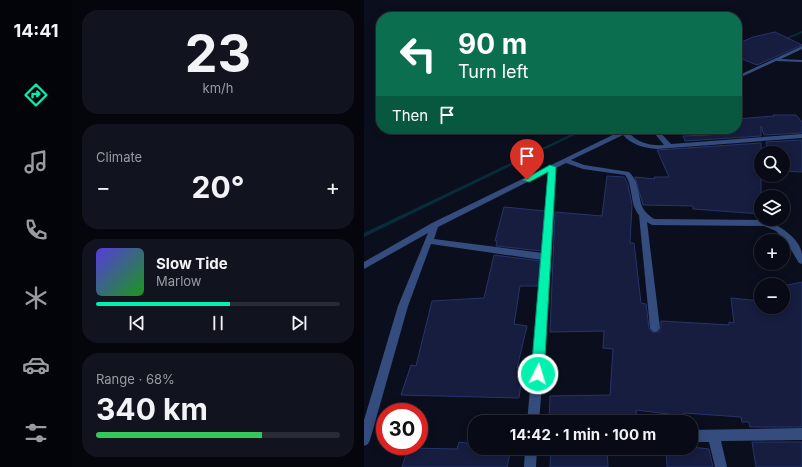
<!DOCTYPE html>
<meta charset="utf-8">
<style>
:root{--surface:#080b16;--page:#11141f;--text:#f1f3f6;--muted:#989ba1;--line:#292b35;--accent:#00f2ae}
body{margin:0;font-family:Inter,sans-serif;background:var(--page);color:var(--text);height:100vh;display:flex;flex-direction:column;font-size:15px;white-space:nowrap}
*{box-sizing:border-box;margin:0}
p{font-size:13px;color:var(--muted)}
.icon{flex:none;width:22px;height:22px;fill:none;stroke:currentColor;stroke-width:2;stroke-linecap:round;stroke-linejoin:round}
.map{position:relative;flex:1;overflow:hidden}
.side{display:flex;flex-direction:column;gap:10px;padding:10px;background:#04060c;width:292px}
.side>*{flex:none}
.guide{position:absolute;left:12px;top:12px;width:366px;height:122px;border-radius:16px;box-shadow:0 2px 10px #0003,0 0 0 1px var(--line);background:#0b6e4f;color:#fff;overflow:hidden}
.fabs{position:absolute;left:390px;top:146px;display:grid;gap:8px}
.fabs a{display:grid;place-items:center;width:36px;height:36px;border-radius:50%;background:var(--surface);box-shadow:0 2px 10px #0003,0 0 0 1px var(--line);font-size:20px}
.speed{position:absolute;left:12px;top:403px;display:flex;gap:8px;font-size:20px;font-weight:700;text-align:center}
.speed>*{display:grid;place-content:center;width:52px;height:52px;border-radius:50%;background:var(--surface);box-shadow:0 2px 10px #0003,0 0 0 1px var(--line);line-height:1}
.speed .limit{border:6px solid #d22;background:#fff;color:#111}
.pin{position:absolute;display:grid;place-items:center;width:34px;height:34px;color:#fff;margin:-41px -17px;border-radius:50% 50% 50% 0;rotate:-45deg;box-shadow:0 0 4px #0007}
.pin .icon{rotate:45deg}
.me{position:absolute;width:44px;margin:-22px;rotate:5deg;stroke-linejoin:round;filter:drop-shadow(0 0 3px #0008)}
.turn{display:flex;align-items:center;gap:14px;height:84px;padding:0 16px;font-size:18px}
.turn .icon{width:52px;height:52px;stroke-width:2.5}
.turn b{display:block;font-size:28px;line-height:34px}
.then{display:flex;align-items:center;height:38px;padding:0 16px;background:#0003;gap:8px;font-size:15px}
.big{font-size:30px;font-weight:700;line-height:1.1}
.side .widget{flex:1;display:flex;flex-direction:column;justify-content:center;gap:6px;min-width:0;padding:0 14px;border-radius:16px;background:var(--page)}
.side .dial{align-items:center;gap:0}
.dial b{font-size:52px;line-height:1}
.song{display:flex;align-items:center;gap:12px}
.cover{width:48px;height:48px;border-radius:6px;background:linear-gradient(135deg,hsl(250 70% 55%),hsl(120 70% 35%))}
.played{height:4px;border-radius:2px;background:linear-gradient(90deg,var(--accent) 55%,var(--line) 55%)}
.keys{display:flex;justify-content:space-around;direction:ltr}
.heat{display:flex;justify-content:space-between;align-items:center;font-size:22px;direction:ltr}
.charge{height:6px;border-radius:3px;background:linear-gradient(90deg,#34c759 68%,var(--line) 0)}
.trip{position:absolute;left:104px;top:415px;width:230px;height:40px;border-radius:16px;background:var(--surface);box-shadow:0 2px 10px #0003,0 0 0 1px var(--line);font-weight:700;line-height:40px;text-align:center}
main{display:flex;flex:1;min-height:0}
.dock{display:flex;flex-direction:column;width:72px;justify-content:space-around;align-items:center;background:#030409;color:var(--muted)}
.dock .icon{width:28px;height:28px}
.dock .on{color:var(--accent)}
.dock b{font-size:18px;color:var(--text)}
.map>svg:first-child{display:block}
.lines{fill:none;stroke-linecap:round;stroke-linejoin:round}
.stream{fill:#072d3a;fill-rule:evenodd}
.building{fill:#161d3f;stroke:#27346b}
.minor{fill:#344d7e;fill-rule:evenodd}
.route{fill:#00f2ae;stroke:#009d71}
</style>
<main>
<nav class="dock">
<b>14:41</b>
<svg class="icon on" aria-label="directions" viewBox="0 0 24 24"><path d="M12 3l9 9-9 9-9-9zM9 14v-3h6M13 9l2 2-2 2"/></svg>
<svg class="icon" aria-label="music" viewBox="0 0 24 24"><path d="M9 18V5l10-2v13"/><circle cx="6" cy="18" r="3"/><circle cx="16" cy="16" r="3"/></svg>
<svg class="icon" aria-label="phone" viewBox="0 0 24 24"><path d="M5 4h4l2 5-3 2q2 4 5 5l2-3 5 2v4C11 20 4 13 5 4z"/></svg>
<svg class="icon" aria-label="climate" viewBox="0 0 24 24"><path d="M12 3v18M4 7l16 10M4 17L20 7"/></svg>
<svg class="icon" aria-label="car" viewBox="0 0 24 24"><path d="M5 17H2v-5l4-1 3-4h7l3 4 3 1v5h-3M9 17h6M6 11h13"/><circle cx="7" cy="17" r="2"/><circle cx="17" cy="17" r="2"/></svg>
<svg class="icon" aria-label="filters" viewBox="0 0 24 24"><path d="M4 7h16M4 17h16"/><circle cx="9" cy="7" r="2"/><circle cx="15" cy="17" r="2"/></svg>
</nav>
<section class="side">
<div class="widget dial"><b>23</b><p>km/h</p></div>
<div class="widget"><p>Climate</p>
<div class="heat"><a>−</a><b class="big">20°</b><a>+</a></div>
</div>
<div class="widget">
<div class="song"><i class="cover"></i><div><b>Slow Tide</b><p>Marlow</p></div></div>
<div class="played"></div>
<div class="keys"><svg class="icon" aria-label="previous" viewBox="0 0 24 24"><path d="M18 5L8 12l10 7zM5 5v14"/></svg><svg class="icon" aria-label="pause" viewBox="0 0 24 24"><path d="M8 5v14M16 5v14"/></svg><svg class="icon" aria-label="next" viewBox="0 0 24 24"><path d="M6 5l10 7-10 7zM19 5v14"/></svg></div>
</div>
<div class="widget"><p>Range · 68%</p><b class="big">340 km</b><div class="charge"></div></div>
</section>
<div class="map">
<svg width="438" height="467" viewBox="0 0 438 467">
<rect width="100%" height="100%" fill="#0b0f1d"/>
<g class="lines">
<path class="stream" d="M438,31v2l-19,8 -2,-1z
M382,54l3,1 -12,5v-2z
M218,129h5l-223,108v-4z"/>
</g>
<path class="building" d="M411,32l27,13 -45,20 -20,-8v-13l16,-7z
M409,115h23l6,7v11l-38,2 -3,-9v10l-76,5 -2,-5 28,-1 -2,-3h8l-2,-3h22v-10l37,-3z
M438,140v32l-19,-1v-18h-14l-3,-11z
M397,143v71l-68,-5v-3l-50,-1 -8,-28 20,2 -1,-2h15l-12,-27z
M243,176l17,1 4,8 4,20 -2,38h4l7,60 5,1 3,24 3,4h7l2,-4v-7l68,4v-3l5,1 -3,-25 30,3 -7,-11 7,-1v18h22v-21l19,-4v145h-52l-1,-5h-7l-1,-5 -57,-4v3l-48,-6 1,11 -88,1 1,-26 60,-1 3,-46 -10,-1 1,-17 -54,1 5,-120 47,4z
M140,207l41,4 -3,40 -46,-5 1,-5h-2z
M130,255l46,6 -2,25h-18l-6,38 13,2 -10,42h6l-4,30 -118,-3 10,-30 5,1 16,-65 52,-3z
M95,442l16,2v4l36,1 -4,18h-105l6,-19 49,1z
M388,442h50v25h-46z
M327,447l18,2 4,18h-46l-1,-19z
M187,448h56l1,19h-58z"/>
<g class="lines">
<path class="minor" d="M438,46v3l-21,10 21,1v2l-26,-1 -39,18v-3z
M261,129h8l-5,3c10,11 22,14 36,13l-13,-16h6l14,15 131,-10v4l-145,11c-13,-1 -25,-4 -34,-14l-52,25 13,5 45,7c4,4 7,8 8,14 5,16 1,22 17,33l111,1c14,5 35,18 37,34 0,4 0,7 0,10l-3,-1 -14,-23 -9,-9 -12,-5 -112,-1 -5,-3 13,106 -2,3 -3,1 -3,-1 -2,-3 -11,-113c-10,-12 -5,-28 -14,-40l-42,-6 -17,-6 -10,5 -8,143 -9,111h-12l15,-162 -111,-16 -23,62 -38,134 -2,4 -4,2v-26l34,-114 30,-73 -64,36v-7l68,-39zM185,171l-6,82 -109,-14 4,-12z
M438,428v12l-81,1 6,26h-12l-6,-25h-18v-12z
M161,448h12l-1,19h-12z"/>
</g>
<path class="route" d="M186,165l6,2 -12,207 -2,5 -4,1 -5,-1 -2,-5 17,-202 -19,10 -6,-2z"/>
</svg>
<div class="fabs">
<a><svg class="icon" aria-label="search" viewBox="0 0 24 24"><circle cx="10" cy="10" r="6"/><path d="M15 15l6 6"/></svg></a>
<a><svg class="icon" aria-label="layers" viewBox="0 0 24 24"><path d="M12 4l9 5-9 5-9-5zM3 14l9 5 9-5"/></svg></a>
<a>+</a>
<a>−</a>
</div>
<div class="speed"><div class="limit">30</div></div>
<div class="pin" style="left:163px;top:180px;background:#d93025"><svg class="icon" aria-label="arrive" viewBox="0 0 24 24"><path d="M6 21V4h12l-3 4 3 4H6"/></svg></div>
<svg class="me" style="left:174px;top:374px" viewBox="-20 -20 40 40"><circle r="17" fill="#00f2ae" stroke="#fff" stroke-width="3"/><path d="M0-11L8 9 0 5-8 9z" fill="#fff"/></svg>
<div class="trip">14:42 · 1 min · 100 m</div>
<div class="guide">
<div class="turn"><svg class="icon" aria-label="left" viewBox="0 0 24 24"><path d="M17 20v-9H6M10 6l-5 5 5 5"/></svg><div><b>90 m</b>Turn left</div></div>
<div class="then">Then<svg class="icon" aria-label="arrive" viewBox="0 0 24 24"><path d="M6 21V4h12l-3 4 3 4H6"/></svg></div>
</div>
</div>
</main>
